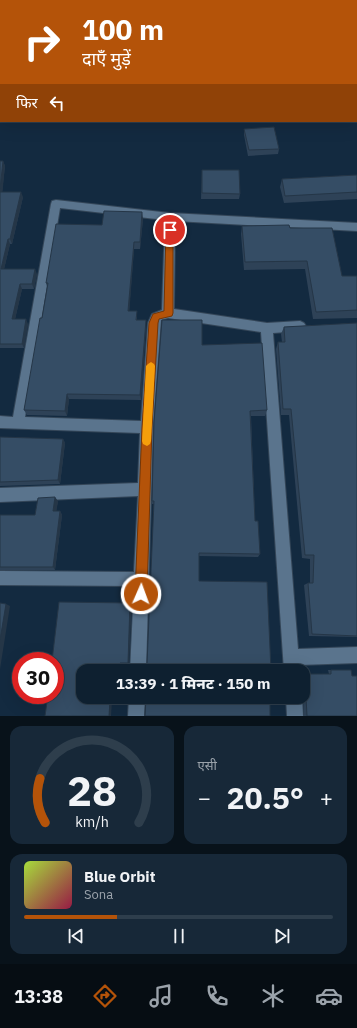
<!DOCTYPE html>
<html lang="hi">
<meta charset="utf-8">
<style>
:root{--surface:#0e2030;--page:#172838;--text:#f1f3f6;--muted:#9ba3ab;--line:#2e3e4c;--accent:#b45309}
body{margin:0;font-family:"IBM Plex Sans","Noto Sans Devanagari",sans-serif;background:var(--page);color:var(--text);height:100vh;display:flex;flex-direction:column;font-size:15px;white-space:nowrap}
*{box-sizing:border-box;margin:0}
p{font-size:13px;color:var(--muted)}
.icon{flex:none;width:22px;height:22px;fill:none;stroke:currentColor;stroke-width:2;stroke-linecap:round;stroke-linejoin:round}
.map{position:relative;height:716px;overflow:hidden}
.panel{display:flex;flex-direction:column;gap:10px;padding:10px;background:#08121a;flex:1}
.panel>*{flex:none}
.top-card{position:absolute;left:0px;top:0px;width:357px;height:122px;box-shadow:0 4px 16px #0002,0 0 0 1px var(--line);background:#b45309;color:#fff;overflow:hidden}
.speed{position:absolute;left:12px;top:652px;display:flex;gap:8px;font-size:20px;font-weight:700;text-align:center}
.speed>*{display:grid;place-content:center;width:52px;height:52px;border-radius:50%;background:var(--surface);box-shadow:0 4px 16px #0002,0 0 0 1px var(--line);line-height:1}
.speed .limit{border:6px solid #d22;background:#fff;color:#111}
.pin{position:absolute;display:grid;place-items:center;width:34px;height:34px;color:#fff;margin:-17px;border:2px solid #fff;border-radius:50%;box-shadow:0 1px 4px #0007}
.me{position:absolute;width:44px;margin:-22px;rotate:2deg;stroke-linejoin:round;filter:drop-shadow(0 0 3px #0008)}
.turn{display:flex;align-items:center;gap:14px;height:84px;padding:0 16px;font-size:18px}
.turn .icon{width:52px;height:52px;stroke-width:2.5}
.turn b{display:block;font-size:28px;line-height:34px}
.then{display:flex;align-items:center;height:38px;padding:0 16px;background:#0003;gap:8px;font-size:15px}
.big{font-size:30px;font-weight:800;line-height:1.1}
.panel .tile{flex:1;display:flex;flex-direction:column;justify-content:center;gap:6px;min-width:0;padding:0 14px;border-radius:12px;background:var(--page)}
.panel .dial{align-items:center;gap:0}
.dial svg{height:104px;overflow:visible;fill:none;stroke:var(--line);stroke-width:7;stroke-linecap:round;text-anchor:middle}
.dial text{fill:var(--text);stroke:none}
.song{display:flex;align-items:center;gap:12px}
.cover{width:48px;height:48px;border-radius:6px;background:linear-gradient(135deg,hsl(80 70% 55%),hsl(340 70% 35%))}
.played{height:4px;border-radius:2px;background:linear-gradient(90deg,var(--accent) 30%,var(--line) 30%)}
.keys{display:flex;justify-content:space-around;direction:ltr}
.heat{display:flex;justify-content:space-between;align-items:center;font-size:22px;direction:ltr}
.panel .tiles{flex:1;display:grid;gap:10px;grid-template-columns:1fr 1fr}
.tile:last-child{grid-column:span 2}
.trip{position:absolute;left:76px;top:664px;width:234px;height:40px;border-radius:12px;background:var(--surface);box-shadow:0 4px 16px #0002,0 0 0 1px var(--line);font-weight:800;line-height:40px;text-align:center}
.tabs{display:flex;height:64px;justify-content:space-around;align-items:center;background:#060d13;color:var(--muted)}
.tabs .icon{width:28px;height:28px}
.tabs .selected{color:var(--accent)}
.tabs b{font-size:18px;color:var(--text)}
.map>svg:first-child{display:block}
.lines{fill:none;stroke-linecap:round;stroke-linejoin:round}
.minor-casing{stroke:#344658;stroke-width:2}
.minor{fill:#5a748d;fill-rule:evenodd}
.wall{fill:#2e4257}
.shaded-wall{fill:#253647}
.building{fill:#354d65;stroke:#253647}
.route{fill:#b45309;stroke:#753606}
.slow{fill:#f59e0b}
</style>
<div class="map">
<svg width="357" height="716" viewBox="0 0 357 716">
<rect width="100%" height="100%" fill="#132a40"/>
<g class="lines">
<defs>
<path id="minor" d="M84,0h8v1h-8z
M318,0h8v1h-8z
M356,33h1v4h-1z
M0,44h1v4h-1z
M56,200l114,13 187,10v8l-182,-10 -1,88 93,14 33,-2 4,2 2,3 -2,3 -4,2 -27,2 25,316 59,-2v16l-58,2 1,6h-16l-23,-339 -93,-14 -7,2 -8,107 -7,244h-16l4,-85 -134,-1v-14l134,1 4,-76 -138,6v-14l138,-5 2,-50 -140,-5v-12l13,1 38,-213 1,-3zM60,208l105,12 -3,90 -10,4 -4,9 -7,98 -116,-4z
M129,697h16l-1,19h-16z
M286,697h16l1,19h-16z"/>
</defs>
<use href="#minor" class="minor-casing"/>
<use href="#minor" class="minor"/>
</g>
<path class="wall" d="M324,0h33v17l-1,1v-17h-32z
M356,39h1v47l-1,-2z
M244,129l35,20 -1,5 -30,2 -4,-21z
M0,161h3l2,5 -3,26 21,5 -11,47h-2l-6,25 33,5 -3,15h-12l-7,30 13,5 -4,24h-24z
M202,170l38,24 -1,5h-38z
M357,175v24l-73,4 -4,-16 2,-8z
M143,219l-3,30h-6l-5,62 8,6v3h9v6l-5,74 -72,-1 -2,17 -40,-1 -3,-5 18,-92 5,-31 -1,-4 56,-58z
M242,226l48,2 52,48h15v42l-44,1 -8,-50 -61,1 -3,-36z
M357,323v314l-48,-1 -5,-51 4,-2h2v-24l-8,-1 -13,-143h-8l-5,-66 2,-7h4l-1,-8 3,-7z
M202,345l65,65 -2,6h-14l4,105 5,33 -2,3 -59,-1v25l72,90h-62v-5l-62,-2 7,-160h-2v-3z
M0,437l63,2 2,4 -5,41 -60,2z
M58,501l-2,10h4l2,4 -7,55h-55v-55h35z
M328,670h3l26,46h-53l-1,-19v-23h26z"/>
<path class="shaded-wall" d="M1,71v20l-1,9v-20z
M3,161l2,5 -3,31 -2,-5v-3z
M21,192l2,5 -11,47 -2,-5z
M142,212l1,7 -3,30v-7z
M8,239l2,5 -7,30 -2,-5z
M134,242v7l-5,68 -1,-6z
M35,269l2,5 -3,15 -2,-5z
M20,284l2,5 -8,35 -2,-5z
M26,319l2,5 -4,24 -2,-4z
M146,320v6l-5,74 -1,-5z
M67,394l2,5 -2,17 -2,-5z
M63,439l2,4 -5,41 -2,-4z
M55,497l3,4 -2,13 -3,-3z
M60,511l2,4 -7,55 -2,-3z
M130,603l2,2 -3,59 -1,-1z
M6,604l4,2 -10,63v-29z
M120,663l1,1v7h-2z
M117,697h2v4l-2,1z
M110,701h2l-1,15h-2z"/>
<path class="building" d="M154,0h25v1h-25z
M220,0h45l1,1h-46z
M326,0h31v11h-1v-10h-29z
M356,39h1v37l-1,-3z
M0,68h1l-1,12z
M274,127l5,22 -30,1 -5,-21z
M0,161h3l-3,28z
M202,170h37l1,24 -38,-1z
M357,175v17l-72,4 -3,-17z
M0,192h21l-11,47h-2l-7,30h34l-3,15h-12l-8,35h14l-4,25h-22z
M104,211l38,1 -2,30h-6l-6,69h9l-1,9h10l-6,75 -73,-1 -2,17 -41,-1 16,-92h2l6,-35h-2l10,-59 46,1z
M289,225l1,3h42l10,48h15v34l-41,2 -9,-51 -62,1 -3,-36z
M162,320h40v25l60,-2 5,67 -17,1 5,110h3l2,33 -61,-1v28l68,1 4,89h-62v-5l-62,-2 7,-163h-2l2,-79z
M357,323v313l-45,-2 -4,-51h5l1,-28h-9l-14,-146h-8l-5,-67h7l-1,-15z
M0,437l63,2 -5,41 -58,2z
M55,497l-2,14h7l-7,56h-53v-52h35l3,-17z
M59,602l71,1 -2,60h-8l-1,8h-36v26h34v5l-7,-1 -1,15h-64l3,-21h7v-34h-3z
M0,603l6,1 -6,36z
M331,670h20l1,6h5v40h-50l-1,-19 -3,-1v-22h28z
M146,697h124v19h-125z"/>
<path class="route" d="M170,227l3,3v83l-1,3 -13,3 -1,4 -6,104 -5,167 -2,4 -4,2 -4,-2 -2,-4 7,-167 7,-104 4,-9 11,-3 2,-81z"/>
<path class="slow" d="M151,362l3,2 1,2 -4,75 -1,3 -3,2 -4,-2 -1,-3 4,-75 2,-2z"/>
</svg>
<div class="speed"><div class="limit">30</div></div>
<div class="pin" style="left:170px;top:230px;background:#d93025"><svg class="icon" aria-label="arrive" viewBox="0 0 24 24"><path d="M6 21V4h12l-3 4 3 4H6"/></svg></div>
<svg class="me" style="left:141px;top:594px" viewBox="-20 -20 40 40"><circle r="17" fill="#b45309" stroke="#fff" stroke-width="3"/><path d="M0-11L8 9 0 5-8 9z" fill="#fff"/></svg>
<div class="trip">13:39 · 1 मिनट · 150 m</div>
<div class="top-card">
<div class="turn"><svg class="icon" aria-label="right" viewBox="0 0 24 24"><path d="M7 20v-9h11M14 6l5 5-5 5"/></svg><div><b>100 m</b>दाएँ मुड़ें</div></div>
<div class="then">फिर<svg class="icon" aria-label="left" viewBox="0 0 24 24"><path d="M17 20v-9H6M10 6l-5 5 5 5"/></svg></div>
</div>
</div>
<section class="panel">
<div class="tiles">
<div class="tile dial"><svg viewBox="0 0 100 80">
<path d="M14 69A42 42 0 1 1 86 69"/>
<path d="M14 69A42 42 0 0 1 10 35" stroke="#b45309"/>
<text x="50" y="56" font-size="32" font-weight="700">28</text>
<text x="50" y="72" font-size="11">km/h</text>
</svg></div>
<div class="tile"><p>एसी</p>
<div class="heat"><a>−</a><b class="big">20.5°</b><a>+</a></div>
</div>
<div class="tile">
<div class="song"><i class="cover"></i><div><b>Blue Orbit</b><p>Sona</p></div></div>
<div class="played"></div>
<div class="keys"><svg class="icon" aria-label="previous" viewBox="0 0 24 24"><path d="M18 5L8 12l10 7zM5 5v14"/></svg><svg class="icon" aria-label="pause" viewBox="0 0 24 24"><path d="M8 5v14M16 5v14"/></svg><svg class="icon" aria-label="next" viewBox="0 0 24 24"><path d="M6 5l10 7-10 7zM19 5v14"/></svg></div>
</div>
</div>
</section>
<nav class="tabs">
<b>13:38</b>
<svg class="icon selected" aria-label="directions" viewBox="0 0 24 24"><path d="M12 3l9 9-9 9-9-9zM9 14v-3h6M13 9l2 2-2 2"/></svg>
<svg class="icon" aria-label="music" viewBox="0 0 24 24"><path d="M9 18V5l10-2v13"/><circle cx="6" cy="18" r="3"/><circle cx="16" cy="16" r="3"/></svg>
<svg class="icon" aria-label="phone" viewBox="0 0 24 24"><path d="M5 4h4l2 5-3 2q2 4 5 5l2-3 5 2v4C11 20 4 13 5 4z"/></svg>
<svg class="icon" aria-label="climate" viewBox="0 0 24 24"><path d="M12 3v18M4 7l16 10M4 17L20 7"/></svg>
<svg class="icon" aria-label="car" viewBox="0 0 24 24"><path d="M5 17H2v-5l4-1 3-4h7l3 4 3 1v5h-3M9 17h6M6 11h13"/><circle cx="7" cy="17" r="2"/><circle cx="17" cy="17" r="2"/></svg>
</nav>
